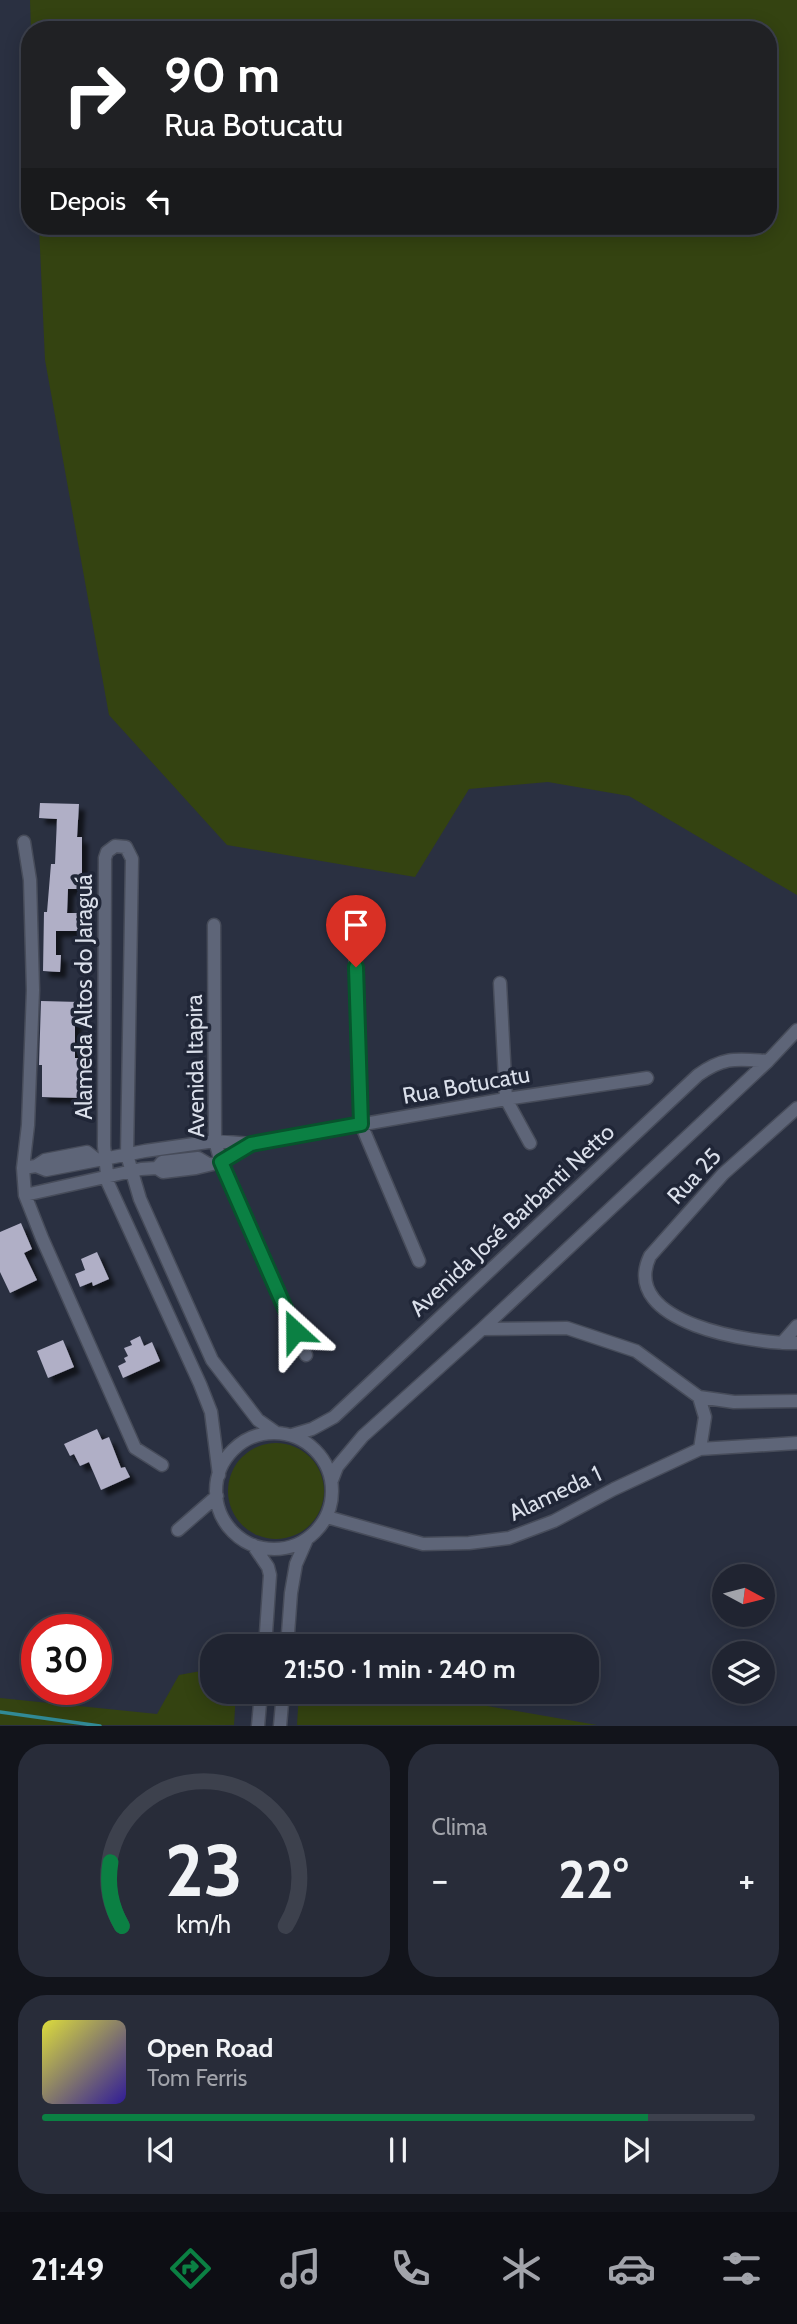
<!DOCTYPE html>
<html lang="pt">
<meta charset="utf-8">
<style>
:root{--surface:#202431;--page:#282c39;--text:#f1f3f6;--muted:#a2a4ab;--line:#3d414d;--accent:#0b8043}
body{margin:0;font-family:Cabin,sans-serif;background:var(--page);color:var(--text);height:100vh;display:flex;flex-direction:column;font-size:26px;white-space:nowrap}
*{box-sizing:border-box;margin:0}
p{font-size:23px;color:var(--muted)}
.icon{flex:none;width:38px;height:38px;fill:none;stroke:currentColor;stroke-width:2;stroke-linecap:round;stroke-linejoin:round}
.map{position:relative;height:1726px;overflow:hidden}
.panel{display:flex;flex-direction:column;gap:18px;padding:18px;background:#12141b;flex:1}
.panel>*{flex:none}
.hud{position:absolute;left:21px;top:21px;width:756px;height:214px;border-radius:28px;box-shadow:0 4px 18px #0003,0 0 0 2px var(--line);background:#202124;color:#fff;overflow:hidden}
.needle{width:46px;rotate:97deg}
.tools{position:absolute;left:712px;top:1564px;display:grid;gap:14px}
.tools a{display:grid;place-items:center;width:63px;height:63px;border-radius:50%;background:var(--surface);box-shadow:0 4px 18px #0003,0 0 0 2px var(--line);font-size:35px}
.speed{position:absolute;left:21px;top:1614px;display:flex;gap:14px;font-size:35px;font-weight:700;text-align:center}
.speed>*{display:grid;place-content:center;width:91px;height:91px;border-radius:50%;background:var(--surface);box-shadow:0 4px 18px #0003,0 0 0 2px var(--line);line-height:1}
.speed .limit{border:10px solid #d22;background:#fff;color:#111}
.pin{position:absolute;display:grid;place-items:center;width:60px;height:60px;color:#fff;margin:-72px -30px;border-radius:50% 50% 50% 0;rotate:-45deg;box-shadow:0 0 7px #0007}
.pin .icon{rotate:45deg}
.me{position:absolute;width:77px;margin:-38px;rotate:336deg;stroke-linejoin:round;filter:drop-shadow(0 0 5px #0008)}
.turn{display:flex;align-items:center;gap:24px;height:147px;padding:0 28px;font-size:32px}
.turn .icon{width:91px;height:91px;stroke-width:2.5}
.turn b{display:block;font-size:49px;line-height:60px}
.then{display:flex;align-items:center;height:66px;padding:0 28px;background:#0003;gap:14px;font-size:26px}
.big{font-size:52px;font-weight:700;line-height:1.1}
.panel .widget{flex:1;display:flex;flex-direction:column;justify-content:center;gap:10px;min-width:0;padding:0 24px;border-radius:28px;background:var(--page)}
.panel .dial{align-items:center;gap:0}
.dial svg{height:182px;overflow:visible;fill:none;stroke:var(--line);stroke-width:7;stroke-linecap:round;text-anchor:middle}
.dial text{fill:var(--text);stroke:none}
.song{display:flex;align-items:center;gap:21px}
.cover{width:84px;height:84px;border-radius:10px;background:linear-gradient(135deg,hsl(60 70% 55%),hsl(250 70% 35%))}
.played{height:7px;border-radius:4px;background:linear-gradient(90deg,var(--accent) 85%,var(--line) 85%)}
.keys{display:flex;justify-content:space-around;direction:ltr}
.heat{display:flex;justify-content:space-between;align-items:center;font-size:38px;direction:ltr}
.panel .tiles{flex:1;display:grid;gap:18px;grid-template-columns:1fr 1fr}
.widget:last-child{grid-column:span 2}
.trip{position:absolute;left:200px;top:1634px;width:399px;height:70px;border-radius:28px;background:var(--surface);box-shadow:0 4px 18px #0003,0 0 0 2px var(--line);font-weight:700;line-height:70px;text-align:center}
.menu{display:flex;height:112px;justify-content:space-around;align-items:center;background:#0d0e14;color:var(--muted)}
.menu .icon{width:49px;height:49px}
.menu .on{color:var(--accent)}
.menu b{font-size:32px;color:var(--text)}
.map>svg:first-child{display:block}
.green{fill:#344311}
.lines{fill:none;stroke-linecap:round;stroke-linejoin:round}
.stream{stroke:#318a96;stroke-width:3.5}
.building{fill:#b0afc6;filter:url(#shadow)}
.minor-casing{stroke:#474c5a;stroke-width:15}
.minor{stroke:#5e6578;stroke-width:12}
.route-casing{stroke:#07532c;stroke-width:18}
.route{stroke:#0b8043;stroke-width:12}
.labels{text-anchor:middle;stroke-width:7;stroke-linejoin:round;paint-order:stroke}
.street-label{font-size:23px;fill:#dadfea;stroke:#202637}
</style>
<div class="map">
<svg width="797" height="1726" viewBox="0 0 797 1726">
<defs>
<filter id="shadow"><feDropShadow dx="6" dy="6" stdDeviation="2" flood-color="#0009"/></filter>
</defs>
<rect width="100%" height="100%" fill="#2a3041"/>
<path class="green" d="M30,0h767v895l-168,-99 -81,-14 -79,7 -54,88 -188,-32 -118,-130 -64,-355 -6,-134h729v-196h-737z
M228 1491a48 48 0 1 1 96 0a48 48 0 1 1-96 0Z
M212,1669v23h24l-2,33h-234v-27l157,16 22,-39z
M299,1692h108l190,33h-300z"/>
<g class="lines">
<path class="stream" d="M0,1712l100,14"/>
</g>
<path class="building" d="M40,803l39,1 -2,33h5v52h-14l-1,24h13v18h-24v24h5l-1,17 -17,-1 1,-59h3l4,-48h4l2,-45 -18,-1z
M41,1001l39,1 -1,20h-4v36h8l-1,40 -40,-1v-32h-3z
M21,1223l11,26 -8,4 13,27 -27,13 -10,-21v-40z
M97,1252l12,27 -16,7 -1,-4 -12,5 -5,-13 10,-4 -4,-11z
M140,1336l4,10 8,-4 8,19 -37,17 -5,-12 8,-4 -2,-4 4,-2 -4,-8 8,-3 -2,-4z
M63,1340l11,27 -26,11 -11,-27z
M97,1429l5,11 7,-3 12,31 4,-1 5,10 -29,13 -12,-28 -9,4 -6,-12 -4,2 -6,-12z"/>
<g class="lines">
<defs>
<path id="minor" d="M24,842l6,38 3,110 -5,135 -5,43 2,27 17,43 93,210 27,17
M214,925l1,216 6,21 85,193
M355,941l6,183 58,137
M500,983l6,116 24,44
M797,1108l-74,66 -73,82c-32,68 104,88 147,87
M36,1166l9,-6 42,-8 10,8
M23,1168l13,-2 10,4 99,-19 70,-10 36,3 255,-45 141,-21
M157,1168l5,-6 36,-4 10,6
M25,1195l116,-26 16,-1 6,4 33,-4 25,-6 30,-18
M482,1329l85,-1 69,23 63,46 35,5 63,-1
M782,1343l15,-17
M699,1397l6,20 -5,32
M216 1491a58 58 0 1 1 116 0a58 58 0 1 1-116 0Z
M292,1435l20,-6 22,-12 364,-342c26,-19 39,-16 70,-14
M219,1475l-8,-63 -11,-28 -92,-201 -4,-37 1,-288 2,-6 8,-6 11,1 6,12 -5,296 13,44 72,161 46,60 17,12
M332,1480l5,-13 26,-31 119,-107 286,-268 29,-31
M327,1517l96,27 46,-1 40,-5 45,-17 60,-32 86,-40 97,-6
M178,1530l39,-34
M253,1545l15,22 2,8 -5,72
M287,1647l4,-54 5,-29 11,-25
M258,1726l3,-34
M280,1726l3,-34"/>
</defs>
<use href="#minor" class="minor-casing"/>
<use href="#minor" class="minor"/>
</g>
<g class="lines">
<defs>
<path id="route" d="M295,1331l-74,-169 30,-18 110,-20 -5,-157"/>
</defs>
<use href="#route" class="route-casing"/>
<use href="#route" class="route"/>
</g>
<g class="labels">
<g class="street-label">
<text transform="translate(84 997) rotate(-90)" y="8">Alameda Altos do Jaraguá</text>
<text transform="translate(195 1066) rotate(-91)" y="8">Avenida Itapira</text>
<text transform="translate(466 1085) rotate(-10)" y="8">Rua Botucatu</text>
<text transform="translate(694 1176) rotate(-47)" y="8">Rua 25</text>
<text transform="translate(512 1220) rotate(-43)" y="8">Avenida José Barbanti Netto</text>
<text transform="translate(555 1493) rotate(-25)" y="8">Alameda 1</text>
</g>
</g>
</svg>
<div class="tools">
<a><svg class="needle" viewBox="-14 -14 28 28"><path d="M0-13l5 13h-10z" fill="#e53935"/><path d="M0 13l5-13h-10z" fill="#a2a4ab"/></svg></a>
<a><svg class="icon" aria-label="layers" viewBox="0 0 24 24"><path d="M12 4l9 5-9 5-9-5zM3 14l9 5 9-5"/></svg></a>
</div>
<div class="speed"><div class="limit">30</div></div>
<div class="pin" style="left:356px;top:967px;background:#d93025"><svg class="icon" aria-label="arrive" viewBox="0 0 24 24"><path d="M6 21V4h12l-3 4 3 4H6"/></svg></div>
<svg class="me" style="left:295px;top:1331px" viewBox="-20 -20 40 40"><path d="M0-17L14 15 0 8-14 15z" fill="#0b8043" stroke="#fff" stroke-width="4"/></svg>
<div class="trip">21:50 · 1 min · 240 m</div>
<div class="hud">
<div class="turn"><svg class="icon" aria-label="right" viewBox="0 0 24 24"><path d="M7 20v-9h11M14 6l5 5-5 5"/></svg><div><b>90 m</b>Rua Botucatu</div></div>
<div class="then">Depois<svg class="icon" aria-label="left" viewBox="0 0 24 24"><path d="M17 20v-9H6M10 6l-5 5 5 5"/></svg></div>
</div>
</div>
<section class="panel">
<div class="tiles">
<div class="widget dial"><svg viewBox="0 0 100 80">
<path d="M14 69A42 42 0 1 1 86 69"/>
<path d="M14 69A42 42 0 0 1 9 41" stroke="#0b8043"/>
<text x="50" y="56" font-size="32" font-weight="700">23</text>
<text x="50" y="72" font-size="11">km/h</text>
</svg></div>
<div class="widget"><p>Clima</p>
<div class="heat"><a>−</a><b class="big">22°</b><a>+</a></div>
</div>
<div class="widget">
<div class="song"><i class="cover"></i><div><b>Open Road</b><p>Tom Ferris</p></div></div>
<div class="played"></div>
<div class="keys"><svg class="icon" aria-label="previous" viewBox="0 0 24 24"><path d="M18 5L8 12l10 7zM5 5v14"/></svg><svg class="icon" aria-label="pause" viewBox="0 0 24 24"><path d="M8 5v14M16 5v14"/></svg><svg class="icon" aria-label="next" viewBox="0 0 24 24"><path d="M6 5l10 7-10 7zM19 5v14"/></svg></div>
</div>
</div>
</section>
<nav class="menu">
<b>21:49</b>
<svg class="icon on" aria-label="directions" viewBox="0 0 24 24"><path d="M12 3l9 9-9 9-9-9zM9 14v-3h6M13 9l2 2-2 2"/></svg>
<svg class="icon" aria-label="music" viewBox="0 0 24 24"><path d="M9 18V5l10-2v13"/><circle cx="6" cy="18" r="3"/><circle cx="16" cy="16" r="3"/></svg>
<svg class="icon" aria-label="phone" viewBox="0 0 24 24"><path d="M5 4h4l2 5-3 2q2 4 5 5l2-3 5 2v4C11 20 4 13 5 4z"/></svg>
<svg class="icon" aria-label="climate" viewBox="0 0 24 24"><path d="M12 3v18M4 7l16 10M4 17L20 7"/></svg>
<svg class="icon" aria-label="car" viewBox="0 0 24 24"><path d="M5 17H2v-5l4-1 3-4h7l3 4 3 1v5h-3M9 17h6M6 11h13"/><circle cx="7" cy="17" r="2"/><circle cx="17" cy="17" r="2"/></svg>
<svg class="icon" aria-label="filters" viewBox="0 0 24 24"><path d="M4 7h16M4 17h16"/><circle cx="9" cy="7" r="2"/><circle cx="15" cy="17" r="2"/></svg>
</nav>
